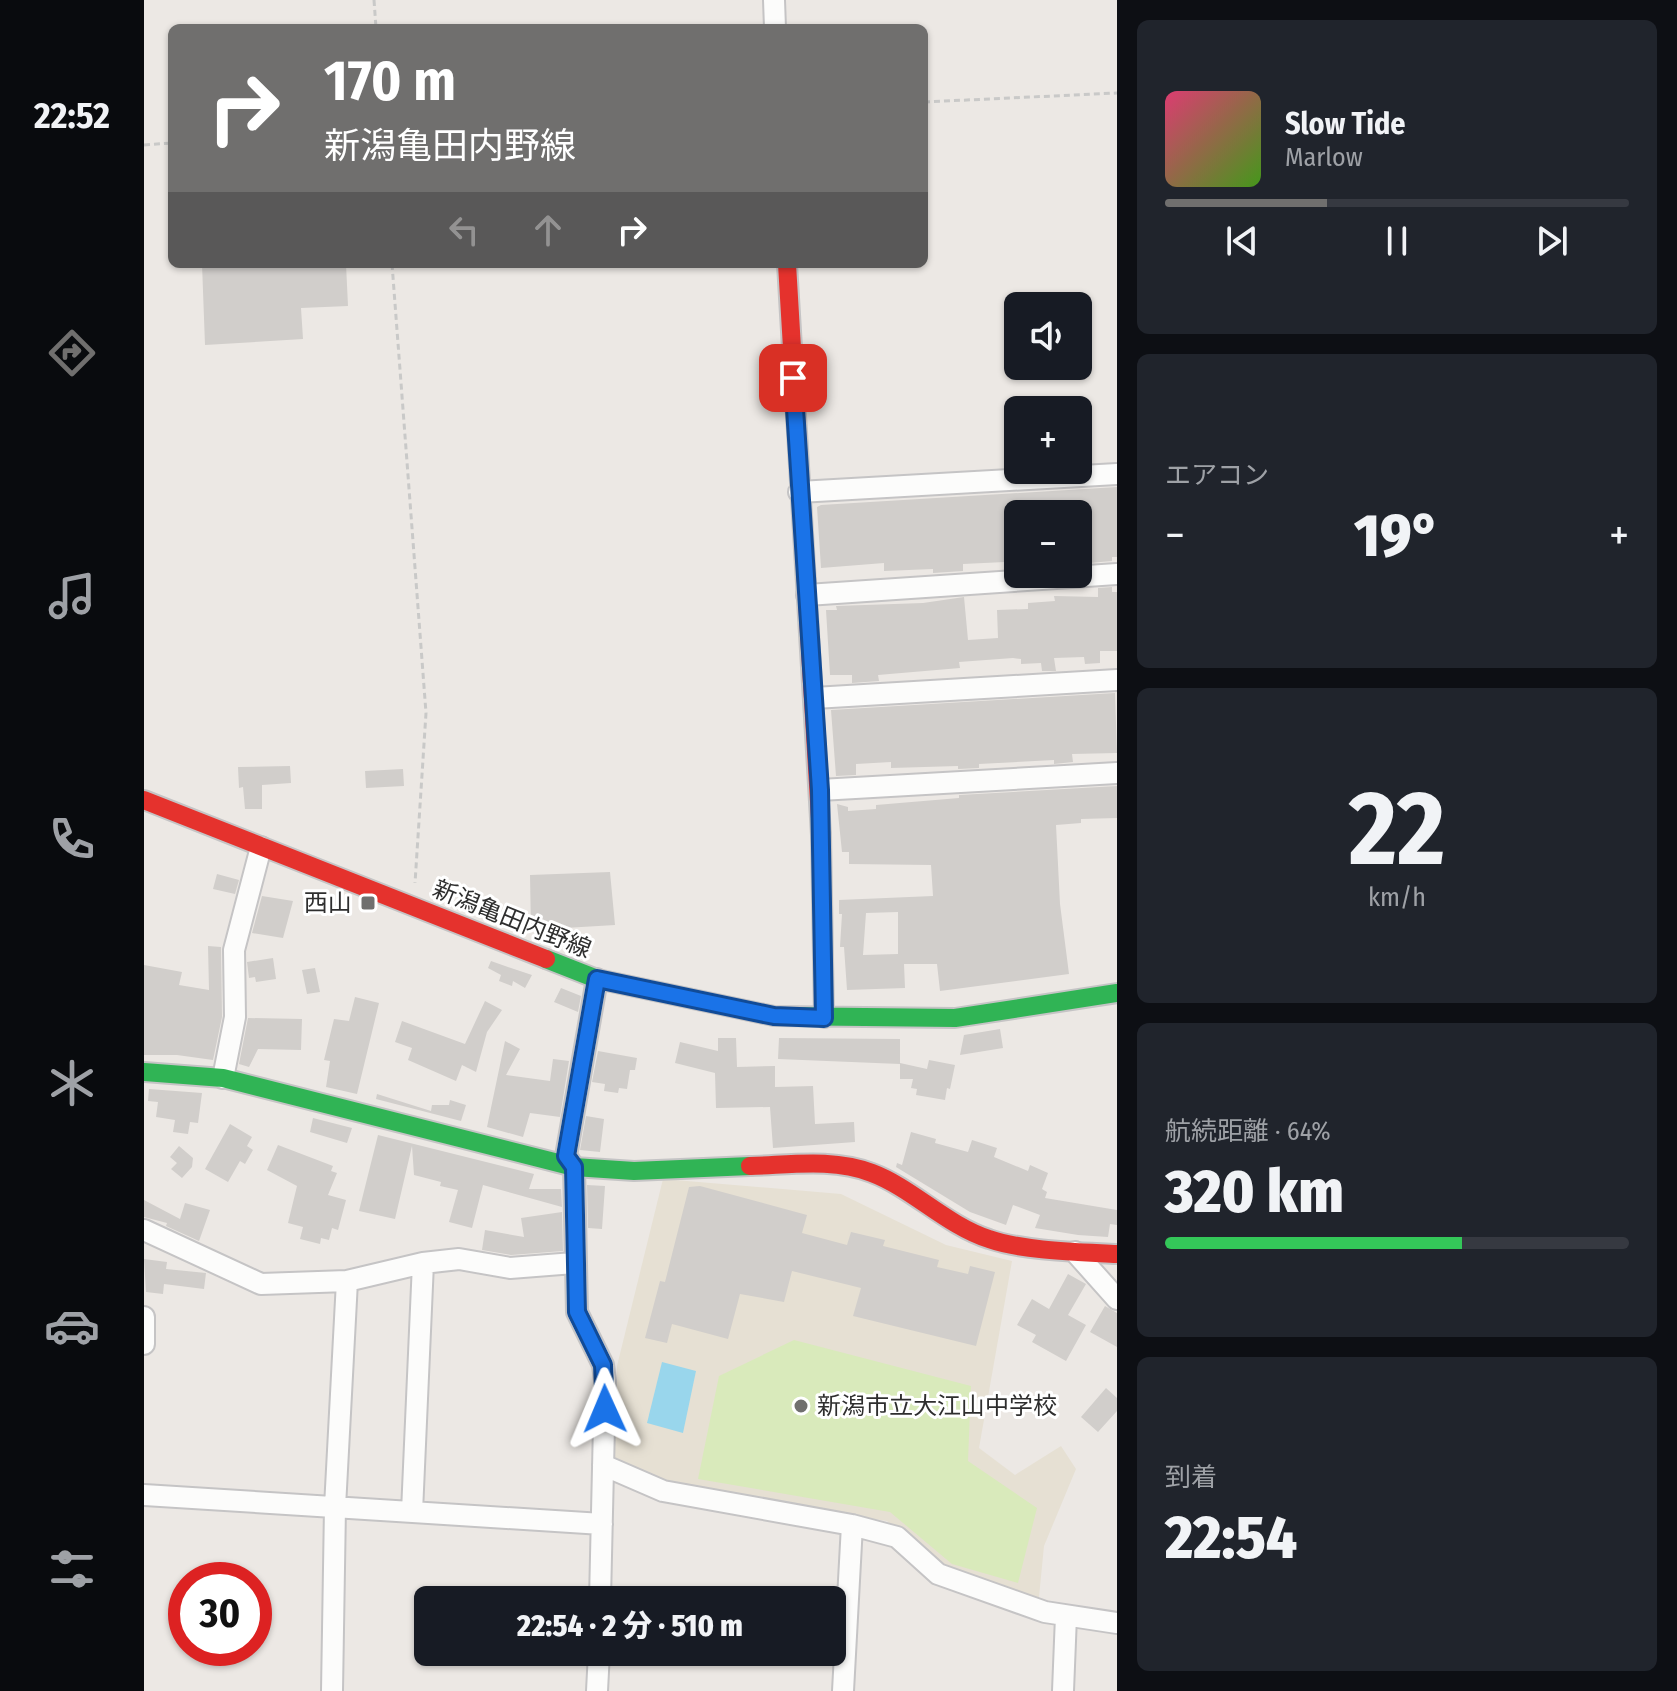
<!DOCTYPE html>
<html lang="ja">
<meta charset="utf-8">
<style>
:root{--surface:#171b24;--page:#20242c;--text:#f1f3f6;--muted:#9ea1a6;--line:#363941;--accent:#706f6e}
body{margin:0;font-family:"Fira Sans Condensed","Noto Sans JP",sans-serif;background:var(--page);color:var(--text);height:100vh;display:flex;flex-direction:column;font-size:30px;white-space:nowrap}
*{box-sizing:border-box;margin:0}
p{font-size:26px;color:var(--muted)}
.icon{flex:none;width:44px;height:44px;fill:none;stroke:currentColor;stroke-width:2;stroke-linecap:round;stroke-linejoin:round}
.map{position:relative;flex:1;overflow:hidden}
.sheet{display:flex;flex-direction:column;gap:20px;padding:20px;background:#0d0f14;width:560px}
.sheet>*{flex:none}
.hud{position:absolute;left:24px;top:24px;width:760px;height:244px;border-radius:12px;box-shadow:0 2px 6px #0004;background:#706f6e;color:#fff;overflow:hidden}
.tools{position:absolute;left:860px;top:292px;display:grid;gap:16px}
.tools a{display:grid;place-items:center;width:88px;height:88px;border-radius:12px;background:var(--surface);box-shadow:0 2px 6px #0004;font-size:40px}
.speed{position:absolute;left:24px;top:1562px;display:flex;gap:16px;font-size:40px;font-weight:700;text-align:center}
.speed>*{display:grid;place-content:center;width:104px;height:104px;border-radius:50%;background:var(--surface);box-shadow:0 2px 6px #0004;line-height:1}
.speed .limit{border:12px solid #d22;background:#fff;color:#111}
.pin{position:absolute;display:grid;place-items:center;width:68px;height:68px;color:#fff;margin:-34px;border-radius:16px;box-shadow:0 4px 12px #0006}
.me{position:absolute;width:88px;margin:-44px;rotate:359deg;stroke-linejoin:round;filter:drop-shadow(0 0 6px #0008)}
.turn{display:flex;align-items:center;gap:28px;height:168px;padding:0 24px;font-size:36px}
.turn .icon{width:104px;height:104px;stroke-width:2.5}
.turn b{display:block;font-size:56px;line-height:68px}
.lanes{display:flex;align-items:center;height:76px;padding:0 24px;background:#0003;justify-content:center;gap:40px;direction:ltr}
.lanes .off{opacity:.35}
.big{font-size:60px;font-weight:800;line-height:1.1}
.sheet .tile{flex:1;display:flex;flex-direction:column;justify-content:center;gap:12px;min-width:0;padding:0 28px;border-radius:12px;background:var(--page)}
.sheet .dial{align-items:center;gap:0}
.dial b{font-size:104px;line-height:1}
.song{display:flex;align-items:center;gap:24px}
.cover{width:96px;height:96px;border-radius:12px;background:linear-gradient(135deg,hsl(340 70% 55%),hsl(100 70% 35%))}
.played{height:8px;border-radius:4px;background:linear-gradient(90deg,var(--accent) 35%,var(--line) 35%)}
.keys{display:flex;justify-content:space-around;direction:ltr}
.heat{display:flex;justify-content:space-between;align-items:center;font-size:44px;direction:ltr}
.charge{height:12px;border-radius:6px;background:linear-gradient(90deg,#34c759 64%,var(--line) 0)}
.trip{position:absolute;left:270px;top:1586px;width:432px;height:80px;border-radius:12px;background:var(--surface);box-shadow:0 2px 6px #0004;font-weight:800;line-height:80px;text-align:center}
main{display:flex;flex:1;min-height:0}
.tabs{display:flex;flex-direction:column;width:144px;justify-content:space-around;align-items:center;background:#090b0e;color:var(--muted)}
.tabs .icon{width:56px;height:56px}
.tabs .on{color:var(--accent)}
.tabs b{font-size:36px;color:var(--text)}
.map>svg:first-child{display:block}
.education{fill:#e6e0d3}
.pitch{fill:#d9eabb}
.water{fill:#99d6ec}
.building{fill:#d1cecb;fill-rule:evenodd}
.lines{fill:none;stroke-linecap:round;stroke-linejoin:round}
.street-casing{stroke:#c5c4c5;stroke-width:24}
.fast-casing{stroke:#c5c4c5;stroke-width:22}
.jam-casing{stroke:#c5c4c5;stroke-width:22}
.path{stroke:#c9c9c8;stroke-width:3;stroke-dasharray:6 4;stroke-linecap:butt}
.street{stroke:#fcfcfb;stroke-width:20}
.fast{stroke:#30b455;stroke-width:18}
.jam{stroke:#e5322d;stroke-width:18}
.route-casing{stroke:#114b97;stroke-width:20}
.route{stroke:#1a73e8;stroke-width:14}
.poi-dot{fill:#706f6e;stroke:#fff;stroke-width:3}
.labels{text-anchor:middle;stroke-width:6;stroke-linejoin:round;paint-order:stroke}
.poi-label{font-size:24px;fill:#2e2e2e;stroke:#fff;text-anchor:end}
.street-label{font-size:24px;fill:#2e2e2e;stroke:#fff}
</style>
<main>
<nav class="tabs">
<b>22:52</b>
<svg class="icon on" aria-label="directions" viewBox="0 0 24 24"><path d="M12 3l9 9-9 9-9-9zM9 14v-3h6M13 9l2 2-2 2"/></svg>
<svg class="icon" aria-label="music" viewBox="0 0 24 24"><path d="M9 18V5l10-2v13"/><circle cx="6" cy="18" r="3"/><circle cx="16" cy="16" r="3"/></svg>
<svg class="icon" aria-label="phone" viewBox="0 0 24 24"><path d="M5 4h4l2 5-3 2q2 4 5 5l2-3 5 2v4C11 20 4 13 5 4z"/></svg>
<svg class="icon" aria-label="climate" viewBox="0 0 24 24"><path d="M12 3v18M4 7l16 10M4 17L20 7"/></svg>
<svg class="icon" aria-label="car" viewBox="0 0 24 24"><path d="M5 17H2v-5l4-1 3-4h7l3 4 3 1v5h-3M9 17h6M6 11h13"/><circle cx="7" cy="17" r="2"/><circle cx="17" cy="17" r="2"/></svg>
<svg class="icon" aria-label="filters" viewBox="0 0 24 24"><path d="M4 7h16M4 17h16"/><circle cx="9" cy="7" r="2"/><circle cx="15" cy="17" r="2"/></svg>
</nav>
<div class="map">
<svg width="973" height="1691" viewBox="0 0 973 1691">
<rect width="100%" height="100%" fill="#ece8e4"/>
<path class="education" d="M519,1179l178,15 105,51 66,16 -33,187 36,27 46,-29 15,23 -32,77 -6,61 -104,-39 -47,-47 -238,-37 -35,-18 3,-100z"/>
<path class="pitch" d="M650,1340l177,46 -3,75 69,47 -19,75 -66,-19 -62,-52 -192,-33 21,-103z"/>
<path class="water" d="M518,1362l34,9 -13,62 -36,-10z"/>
<path class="building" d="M58,264h144l2,42 -47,2 2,31 -98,6z
M973,487v70h-5v4l-34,3v-50h-60v54l-13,1v-7l-42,2v7l-30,2v-4l-49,2v-8l-63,5 -4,-61 4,-2z
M968,587v5h5v59h-17v12l-15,1 -1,-7 -30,1 2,13h-14l-1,-8 -20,1v-5l-8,-1 -54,4 1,6 -82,7 1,6 -27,2v-8h-22l-4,-65h11l-1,-4 87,-3 41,-6 4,43 30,-2 -1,-28 31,-1v-6l27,-2 -1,-5 44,1v-9z
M971,693l2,60 -45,1 1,8 -19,2v-4l-75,4v4l-21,1v-3l-67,2v-6l-35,2v11l-20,1 -5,-66z
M146,766l1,17 -29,2v24h-17l-2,-22 -4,1 -1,-21z
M259,769l1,17 -38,2 -1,-17z
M973,786v32l-36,1v4l-25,2 4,79 9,70 -129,17 -3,-27h-33l1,24 -58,2 -3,-43h-4l2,-33h-3v-14l94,-4 -2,-31 -82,-1v-12h-7l-5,-48 11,3v4l28,-2v-4l83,-7v-3zM754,912v42l-35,1 3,-42z
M466,872l5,53 -84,5 -1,-55z
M73,874l22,6 -4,14 -22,-5z
M118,896l31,5 -10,37 -31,-5z
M64,946l13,1 1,70 -9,43 -36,-5h-33v-90l38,7 -3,13 30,5z
M129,958l3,21 -20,3 -1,-5 -6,1 -2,-16z
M347,961l20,7 21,7 -7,13 -12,-7 -1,5 -13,-5 2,-6 -13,-7z
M171,968l5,24 -13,2 -5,-24z
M417,988l20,8 -3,16 -24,-10z
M211,997l24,6 -22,91 -31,-7 4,-26 -6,-1 10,-41 15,2z
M341,1001l17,9 -15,22 -11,40 -14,-7 -6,16 -48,-21 4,-12 -17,-6 7,-21 63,23z
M104,1018l54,1 -1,31 -43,-1 -9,18 -10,-3z
M856,1029l3,19 -43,7 4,-20z
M574,1038h18l1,29 38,-1v21l38,-1 2,38 39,-2 1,20 -82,6 -3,-41 -54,1 -1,-35 -40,-10 5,-21 38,9z
M635,1038l121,1v24l27,6 2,-9 26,5 -5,24 -3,-1 -2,12 -29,-5 1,-6 -6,-1 2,-9h-13v-15l-122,-5z
M361,1041l15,8 -14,26 44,6 3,-22 16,2 -9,56 -30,-4 -7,24 -36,-10z
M454,1051l39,7 -2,12h-5l-3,19 -8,-1 -1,5 -14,-2 1,-7 -13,-2z
M5,1089l53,4 -4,30 -8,-1 -2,12 -15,-2 2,-12 -19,-3 2,-15 -10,-1z
M233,1094l54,17 1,-6h17l1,-5 16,5 -5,16 -85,-22z
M442,1116l18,3 -4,33 -20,-2z
M169,1118l39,10 -5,15 -37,-11z
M86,1124l22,13 -5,9 6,4 -8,14 -5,-3 -12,21 -23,-13z
M767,1132l25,7 -1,4 33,9 4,-12 25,8 -3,9 34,14 2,-6 18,8 -6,16 5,3 -2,6 72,12v15l-7,-1 -2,13 -30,-2 -43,-7 5,-13 -27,-10 -7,20 -36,-13 -74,-45 1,-4 5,2z
M234,1135l156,39 -5,15h32l1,18 -79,-22 -11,43 -23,-6 9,-32 -18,-4 1,-4 -27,-7 -2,-29 -17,73 -36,-8z
M134,1145l55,21 -2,5 6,2 -9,22 18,5 -8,30 -6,-2 -3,12 -8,-2 -1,6 -20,-5 3,-12 -15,-4 9,-37 -30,-16z
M35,1146l14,12 -1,9 -10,11 -11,-9 6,-6 -7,-6z
M443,1185l18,1 -3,43 -14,-1z
M556,1186l107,29 -5,18 45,12 4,-13 34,8 -2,6 56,14 -2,7 31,7 2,-8 25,6 -19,74 -123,-30 8,-28 -69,-17 -8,31 -44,-8 -12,45 -56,-15 -5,19 -22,-5 15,-57 5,1 24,-95z
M0,1200l36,19 5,-16 25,7 -11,31 -33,-15 1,-3 -23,-6z
M418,1212l1,39 -52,4 -29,-5 3,-20 39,7 -3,-19z
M0,1259l23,3 -1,7 40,4 -2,16 -40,-5 -1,10 -17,-2z
M924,1274l18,10 -18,31 18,10 -20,36 -34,-19 4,-7 -19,-10 15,-26 17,10z
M961,1306l12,7v34l-27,-15z
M962,1388l11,10v13l-19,21 -17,-15z"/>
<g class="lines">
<defs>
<path id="street" d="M630,0l1,28
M655,492l318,-18
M663,595l310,-21
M670,698l303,-18
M676,790l297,-17
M453,979l-31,177 8,11 3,145 26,53 2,16 -5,219
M79,1078l12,-61 -1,-67 27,-103
M0,1230l117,54 86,-3 76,-18 36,-4 51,9 64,-5
M931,1252l42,47
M0,1317v27
M459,1465l60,26 189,34 45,12 41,37 107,38 72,11
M0,1495l458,29
M268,1512l11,-249
M188,1691l3,-184 12,-226
M453,1691l2,-39
M699,1691l9,-166
M919,1691l3,-75"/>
<path id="fast" d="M677,835l3,183
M402,959l51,20 177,37 181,2 162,-25
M0,1072l79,6 351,89 60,4 116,-5"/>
<path id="jam" d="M643,264l34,571
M0,800l402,159
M606,1166c40,-1 83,-8 122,7 40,15 74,52 117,66 34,12 91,13 128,15"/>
</defs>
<use href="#street" class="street-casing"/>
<use href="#fast" class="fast-casing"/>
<use href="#jam" class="jam-casing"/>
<path class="path" d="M230,0l2,28
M780,102l193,-9
M0,145l28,-2
M248,264l34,449 -11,170"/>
<use href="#street" class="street"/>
<use href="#fast" class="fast"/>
<use href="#jam" class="jam"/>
</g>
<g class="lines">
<defs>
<path id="route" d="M461,1409l-2,-44 -26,-53 -3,-145 -8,-11 31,-177 177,37 50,2 -4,-228 -27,-412"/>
</defs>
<use href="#route" class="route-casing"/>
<use href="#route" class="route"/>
</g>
<g class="poi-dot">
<rect x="216" y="895" width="16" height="16" rx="4"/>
<circle cx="657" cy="1406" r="8"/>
</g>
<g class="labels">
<g class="poi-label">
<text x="208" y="911">西山</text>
<text x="673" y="1414" text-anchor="start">新潟市立大江山中学校</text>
</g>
<g class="street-label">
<text transform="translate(368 919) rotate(22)" y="8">新潟亀田内野線</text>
</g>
</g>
</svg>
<div class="tools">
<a><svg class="icon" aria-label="sound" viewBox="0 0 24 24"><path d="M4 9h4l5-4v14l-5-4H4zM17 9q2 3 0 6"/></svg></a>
<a>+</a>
<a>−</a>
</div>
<div class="speed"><div class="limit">30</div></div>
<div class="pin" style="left:649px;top:378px;background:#d93025"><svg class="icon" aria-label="arrive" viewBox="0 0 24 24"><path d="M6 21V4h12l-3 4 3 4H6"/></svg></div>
<svg class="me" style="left:461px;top:1409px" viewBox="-20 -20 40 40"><path d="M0-17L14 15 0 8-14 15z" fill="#1a73e8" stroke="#fff" stroke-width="4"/></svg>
<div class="trip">22:54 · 2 分 · 510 m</div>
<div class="hud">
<div class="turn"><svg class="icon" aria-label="right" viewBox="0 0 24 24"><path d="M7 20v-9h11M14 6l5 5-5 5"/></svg><div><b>170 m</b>新潟亀田内野線</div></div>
<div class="lanes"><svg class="icon off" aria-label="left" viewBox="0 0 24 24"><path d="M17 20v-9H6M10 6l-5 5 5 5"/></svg><svg class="icon off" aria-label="ahead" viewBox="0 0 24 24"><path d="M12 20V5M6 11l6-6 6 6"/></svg><svg class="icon" aria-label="right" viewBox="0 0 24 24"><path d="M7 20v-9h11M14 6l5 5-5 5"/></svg></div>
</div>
</div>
<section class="sheet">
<div class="tile">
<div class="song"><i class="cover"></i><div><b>Slow Tide</b><p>Marlow</p></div></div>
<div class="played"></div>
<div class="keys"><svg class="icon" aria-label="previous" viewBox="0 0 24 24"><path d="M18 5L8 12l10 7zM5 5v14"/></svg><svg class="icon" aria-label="pause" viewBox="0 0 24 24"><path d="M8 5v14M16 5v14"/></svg><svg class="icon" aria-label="next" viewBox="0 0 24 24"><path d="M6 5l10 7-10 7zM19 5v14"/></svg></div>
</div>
<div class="tile"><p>エアコン</p>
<div class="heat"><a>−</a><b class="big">19°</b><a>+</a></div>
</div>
<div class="tile dial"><b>22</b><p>km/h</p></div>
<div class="tile"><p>航続距離 · 64%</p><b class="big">320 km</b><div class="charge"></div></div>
<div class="tile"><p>到着</p><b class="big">22:54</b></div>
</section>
</main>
